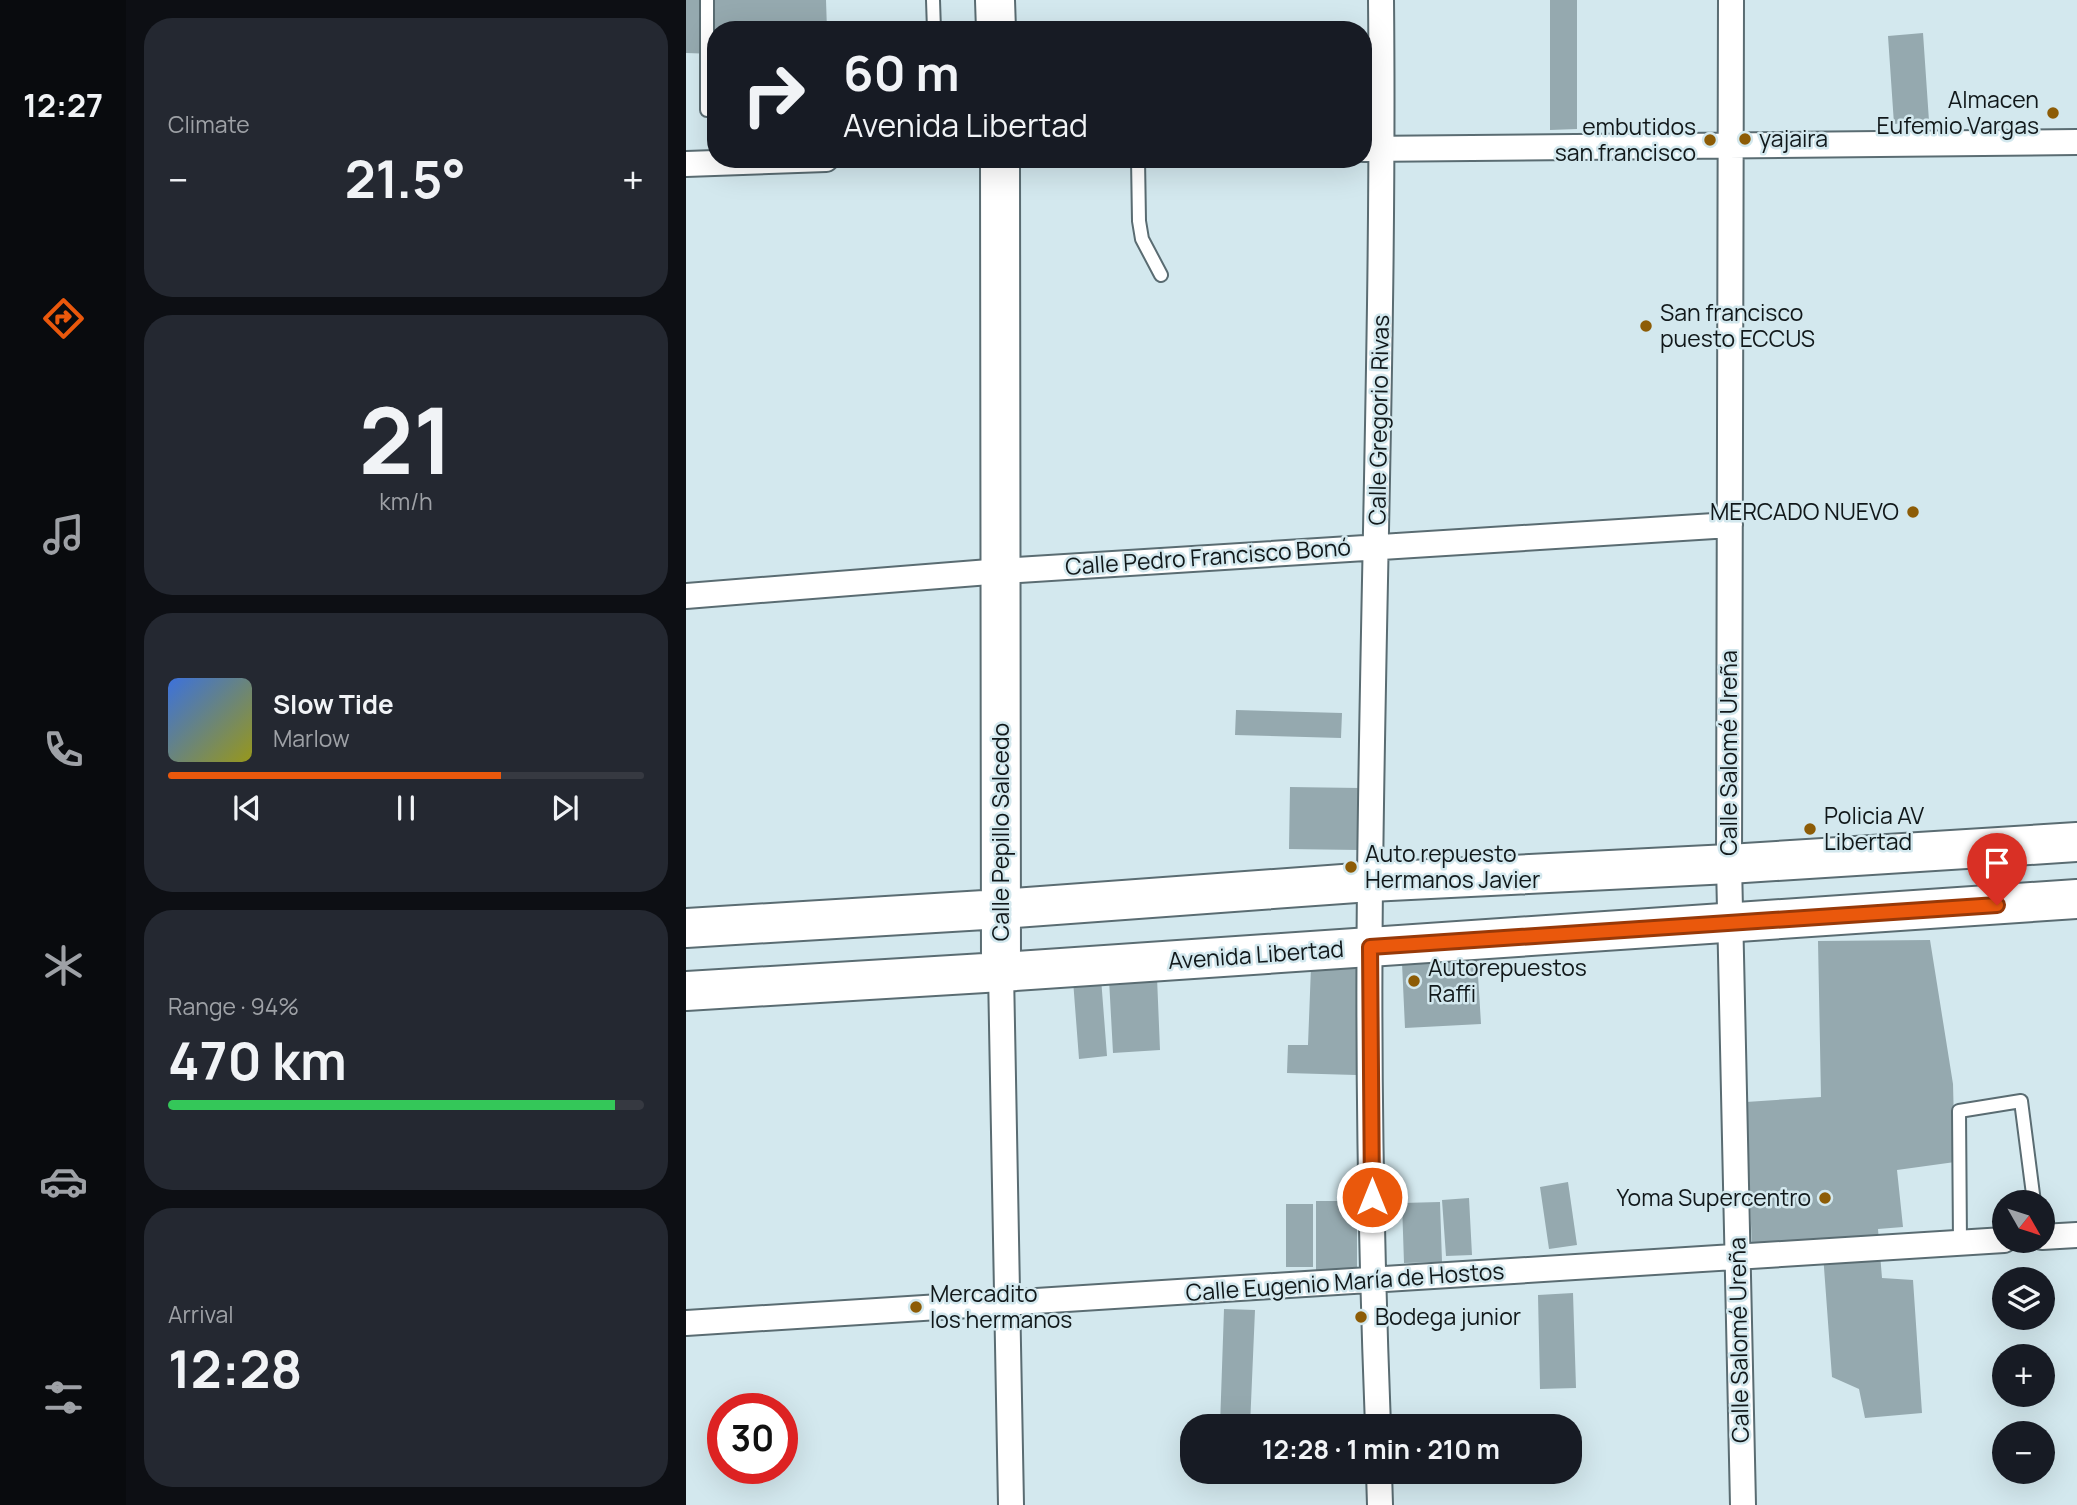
<!DOCTYPE html>
<meta charset="utf-8">
<style>
:root{--surface:#171b24;--page:#242831;--text:#f1f3f6;--muted:#9ea1a6;--line:#363941;--accent:#ea580c}
body{margin:0;font-family:Manrope,sans-serif;background:var(--page);color:var(--text);height:100vh;display:flex;flex-direction:column;font-size:26px;white-space:nowrap}
*{box-sizing:border-box;margin:0}
p{font-size:23px;color:var(--muted)}
.icon{flex:none;width:38px;height:38px;fill:none;stroke:currentColor;stroke-width:2;stroke-linecap:round;stroke-linejoin:round}
.map{position:relative;flex:1;overflow:hidden}
.sheet{display:flex;flex-direction:column;gap:18px;padding:18px;background:#0d0f14;width:560px}
.sheet>*{flex:none}
.guide{position:absolute;left:21px;top:21px;width:665px;height:147px;border-radius:28px;box-shadow:0 7px 28px #0002;background:#171b24;color:var(--text);overflow:hidden}
.needle{width:46px;rotate:129deg}
.buttons{position:absolute;left:1306px;top:1190px;display:grid;gap:14px}
.buttons a{display:grid;place-items:center;width:63px;height:63px;border-radius:50%;background:var(--surface);box-shadow:0 7px 28px #0002;font-size:35px}
.speed{position:absolute;left:21px;top:1393px;display:flex;gap:14px;font-size:35px;font-weight:700;text-align:center}
.speed>*{display:grid;place-content:center;width:91px;height:91px;border-radius:50%;background:var(--surface);box-shadow:0 7px 28px #0002;line-height:1}
.speed .limit{border:10px solid #d22;background:#fff;color:#111}
.pin{position:absolute;display:grid;place-items:center;width:60px;height:60px;color:#fff;margin:-72px -30px;border-radius:50% 50% 50% 0;rotate:-45deg;box-shadow:0 0 7px #0007}
.pin .icon{rotate:45deg}
.me{position:absolute;width:77px;margin:-38px;rotate:0deg;stroke-linejoin:round;filter:drop-shadow(0 0 5px #0008)}
.turn{display:flex;align-items:center;gap:24px;height:147px;padding:0 21px;font-size:32px}
.turn .icon{width:91px;height:91px;stroke-width:2.5}
.turn b{display:block;font-size:49px;line-height:60px}
.big{font-size:52px;font-weight:700;line-height:1.1}
.sheet .card{flex:1;display:flex;flex-direction:column;justify-content:center;gap:10px;min-width:0;padding:0 24px;border-radius:28px;background:var(--page)}
.sheet .dial{align-items:center;gap:0}
.dial b{font-size:91px;line-height:1}
.song{display:flex;align-items:center;gap:21px}
.cover{width:84px;height:84px;border-radius:10px;background:linear-gradient(135deg,hsl(220 70% 55%),hsl(60 70% 35%))}
.played{height:7px;border-radius:4px;background:linear-gradient(90deg,var(--accent) 70%,var(--line) 70%)}
.keys{display:flex;justify-content:space-around;direction:ltr}
.heat{display:flex;justify-content:space-between;align-items:center;font-size:38px;direction:ltr}
.charge{height:10px;border-radius:5px;background:linear-gradient(90deg,#34c759 94%,var(--line) 0)}
.trip{position:absolute;left:494px;top:1414px;width:402px;height:70px;border-radius:28px;background:var(--surface);box-shadow:0 7px 28px #0002;font-weight:700;line-height:70px;text-align:center}
main{display:flex;flex:1;min-height:0}
.dock{display:flex;flex-direction:column;width:126px;justify-content:space-around;align-items:center;background:#090b0e;color:var(--muted)}
.dock .icon{width:49px;height:49px}
.dock .selected{color:var(--accent)}
.dock b{font-size:32px;color:var(--text)}
.map>svg:first-child{display:block}
.building{fill:#95a9af}
.lines{fill:none;stroke-linecap:round;stroke-linejoin:round}
.service-casing{stroke:#5a6c72;stroke-width:16}
.minor-casing{stroke:#5a6c72;stroke-width:28}
.primary-casing{stroke:#5a6c72;stroke-width:42}
.service{stroke:#fff;stroke-width:12}
.minor{stroke:#fff;stroke-width:24}
.primary{stroke:#fff;stroke-width:38}
.route-casing{stroke:#983908;stroke-width:18}
.route{stroke:#ea580c;stroke-width:12}
.poi-dot{fill:#8d5c06;stroke:#d3e8ee;stroke-width:2.5}
.labels{text-anchor:middle;stroke-width:5;stroke-linejoin:round;paint-order:stroke}
.poi-label{font-size:23px;fill:#11181a;stroke:#d3e8ee;text-anchor:start}
.street-label{font-size:23px;fill:#11181a;stroke:#d3e8ee}
</style>
<main>
<nav class="dock">
<b>12:27</b>
<svg class="icon selected" aria-label="directions" viewBox="0 0 24 24"><path d="M12 3l9 9-9 9-9-9zM9 14v-3h6M13 9l2 2-2 2"/></svg>
<svg class="icon" aria-label="music" viewBox="0 0 24 24"><path d="M9 18V5l10-2v13"/><circle cx="6" cy="18" r="3"/><circle cx="16" cy="16" r="3"/></svg>
<svg class="icon" aria-label="phone" viewBox="0 0 24 24"><path d="M5 4h4l2 5-3 2q2 4 5 5l2-3 5 2v4C11 20 4 13 5 4z"/></svg>
<svg class="icon" aria-label="climate" viewBox="0 0 24 24"><path d="M12 3v18M4 7l16 10M4 17L20 7"/></svg>
<svg class="icon" aria-label="car" viewBox="0 0 24 24"><path d="M5 17H2v-5l4-1 3-4h7l3 4 3 1v5h-3M9 17h6M6 11h13"/><circle cx="7" cy="17" r="2"/><circle cx="17" cy="17" r="2"/></svg>
<svg class="icon" aria-label="filters" viewBox="0 0 24 24"><path d="M4 7h16M4 17h16"/><circle cx="9" cy="7" r="2"/><circle cx="15" cy="17" r="2"/></svg>
</nav>
<section class="sheet">
<div class="card"><p>Climate</p>
<div class="heat"><a>−</a><b class="big">21.5°</b><a>+</a></div>
</div>
<div class="card dial"><b>21</b><p>km/h</p></div>
<div class="card">
<div class="song"><i class="cover"></i><div><b>Slow Tide</b><p>Marlow</p></div></div>
<div class="played"></div>
<div class="keys"><svg class="icon" aria-label="previous" viewBox="0 0 24 24"><path d="M18 5L8 12l10 7zM5 5v14"/></svg><svg class="icon" aria-label="pause" viewBox="0 0 24 24"><path d="M8 5v14M16 5v14"/></svg><svg class="icon" aria-label="next" viewBox="0 0 24 24"><path d="M6 5l10 7-10 7zM19 5v14"/></svg></div>
</div>
<div class="card"><p>Range · 94%</p><b class="big">470 km</b><div class="charge"></div></div>
<div class="card"><p>Arrival</p><b class="big">12:28</b></div>
</section>
<div class="map">
<svg width="1391" height="1505" viewBox="0 0 1391 1505">
<rect width="100%" height="100%" fill="#d3e8ee"/>
<path class="building" d="M0,0h140l1,30h-111v24l-30,-1z
M864,0h27v129l-27,1z
M1237,33l6,88 -35,3 -6,-88z
M550,710l106,3 -1,25 -106,-3z
M604,787l70,1 -1,62 -70,-1z
M1244,940l23,144 2,78 -58,8 6,57 -25,2 4,49 31,2 9,133 -57,5 -6,-29 -27,-12 -10,-137 -70,8 -6,-146 75,-5 -3,-156z
M791,959l4,65 -76,4 -3,-65z
M625,967l49,1 -4,107 -69,-2 1,-28h20z
M471,977l3,73 -47,3 -4,-74z
M415,978l6,78 -28,3 -6,-79z
M882,1182l9,63 -28,4 -9,-62z
M783,1198l3,57 -26,1 -4,-56z
M630,1201h41v70h-41z
M754,1202l2,60 -38,1 -2,-60z
M600,1204h27v63h-27z
M887,1293l3,95 -36,1 -2,-94z
M538,1309l31,1 -5,116h-30z"/>
<g class="lines">
<defs>
<path id="service" d="M21,0v110
M247,0l1,30
M452,159l1,62 3,18 19,36
M1274,1243l-1,-132 62,-10 13,101"/>
<path id="minor" d="M1045,0l-2,864 14,641
M677,149l714,-7
M0,164l140,-5
M0,596l316,-25 728,-46
M315,972l10,533
M1356,1237l35,-2
M0,1323l1318,-83
M692,1426c-7,-181 -10,-363 -8,-544 3,-294 14,-588 11,-882
M693,1472l1,33"/>
<path id="primary" d="M309,0l1,30
M314,159l1,813
M0,928l315,-19 369,-27 359,-18 348,-22
M0,991l315,-19 1076,-73"/>
</defs>
<use href="#service" class="service-casing"/>
<use href="#minor" class="minor-casing"/>
<use href="#primary" class="primary-casing"/>
<use href="#service" class="service"/>
<use href="#minor" class="minor"/>
<use href="#primary" class="primary"/>
</g>
<g class="lines">
<defs>
<path id="route" d="M686,1197l-2,-250 627,-42"/>
</defs>
<use href="#route" class="route-casing"/>
<use href="#route" class="route"/>
</g>
<g class="poi-dot">
<circle cx="1367" cy="113" r="7"/>
<circle cx="1059" cy="139" r="7"/>
<circle cx="1024" cy="140" r="7"/>
<circle cx="960" cy="326" r="7"/>
<circle cx="1227" cy="512" r="7"/>
<circle cx="1124" cy="829" r="7"/>
<circle cx="665" cy="867" r="7"/>
<circle cx="728" cy="981" r="7"/>
<circle cx="1139" cy="1198" r="7"/>
<circle cx="230" cy="1307" r="7"/>
<circle cx="675" cy="1317" r="7"/>
</g>
<g class="labels">
<g class="poi-label">
<text x="1353" y="108" text-anchor="end">Almacen<tspan x="1353" dy="26">Eufemio Vargas</tspan></text>
<text x="1010" y="135" text-anchor="end">embutidos<tspan x="1010" dy="26">san francisco</tspan></text>
<text x="1073" y="147">yajaira</text>
<text x="974" y="321">San francisco<tspan x="974" dy="26">puesto ECCUS</tspan></text>
<text x="1213" y="520" text-anchor="end">MERCADO NUEVO</text>
<text x="1138" y="824">Policia AV<tspan x="1138" dy="26">Libertad</tspan></text>
<text x="679" y="862">Auto repuesto<tspan x="679" dy="26">Hermanos Javier</tspan></text>
<text x="742" y="976">Autorepuestos<tspan x="742" dy="26">Raffi</tspan></text>
<text x="1125" y="1206" text-anchor="end">Yoma Supercentro</text>
<text x="244" y="1302">Mercadito<tspan x="244" dy="26">los hermanos</tspan></text>
<text x="689" y="1325">Bodega junior</text>
</g>
<g class="street-label">
<text transform="translate(693 420) rotate(-89)" y="8">Calle Gregorio Rivas</text>
<text transform="translate(522 557) rotate(-4)" y="8">Calle Pedro Francisco Bonó</text>
<text transform="translate(1043 753) rotate(-90)" y="8">Calle Salomé Ureña</text>
<text transform="translate(315 832) rotate(-90)" y="8">Calle Pepillo Salcedo</text>
<text transform="translate(570 955) rotate(-4)" y="8">Avenida Libertad</text>
<text transform="translate(659 1282) rotate(-4)" y="8">Calle Eugenio María de Hostos</text>
<text transform="translate(1053 1340) rotate(-91)" y="8">Calle Salomé Ureña</text>
</g>
</g>
</svg>
<div class="buttons">
<a><svg class="needle" viewBox="-14 -14 28 28"><path d="M0-13l5 13h-10z" fill="#e53935"/><path d="M0 13l5-13h-10z" fill="#9ea1a6"/></svg></a>
<a><svg class="icon" aria-label="layers" viewBox="0 0 24 24"><path d="M12 4l9 5-9 5-9-5zM3 14l9 5 9-5"/></svg></a>
<a>+</a>
<a>−</a>
</div>
<div class="speed"><div class="limit">30</div></div>
<div class="pin" style="left:1311px;top:905px;background:#d93025"><svg class="icon" aria-label="arrive" viewBox="0 0 24 24"><path d="M6 21V4h12l-3 4 3 4H6"/></svg></div>
<svg class="me" style="left:686px;top:1197px" viewBox="-20 -20 40 40"><circle r="17" fill="#ea580c" stroke="#fff" stroke-width="3"/><path d="M0-11L8 9 0 5-8 9z" fill="#fff"/></svg>
<div class="trip">12:28 · 1 min · 210 m</div>
<div class="guide">
<div class="turn"><svg class="icon" aria-label="right" viewBox="0 0 24 24"><path d="M7 20v-9h11M14 6l5 5-5 5"/></svg><div><b>60 m</b>Avenida Libertad</div></div>
</div>
</div>
</main>
